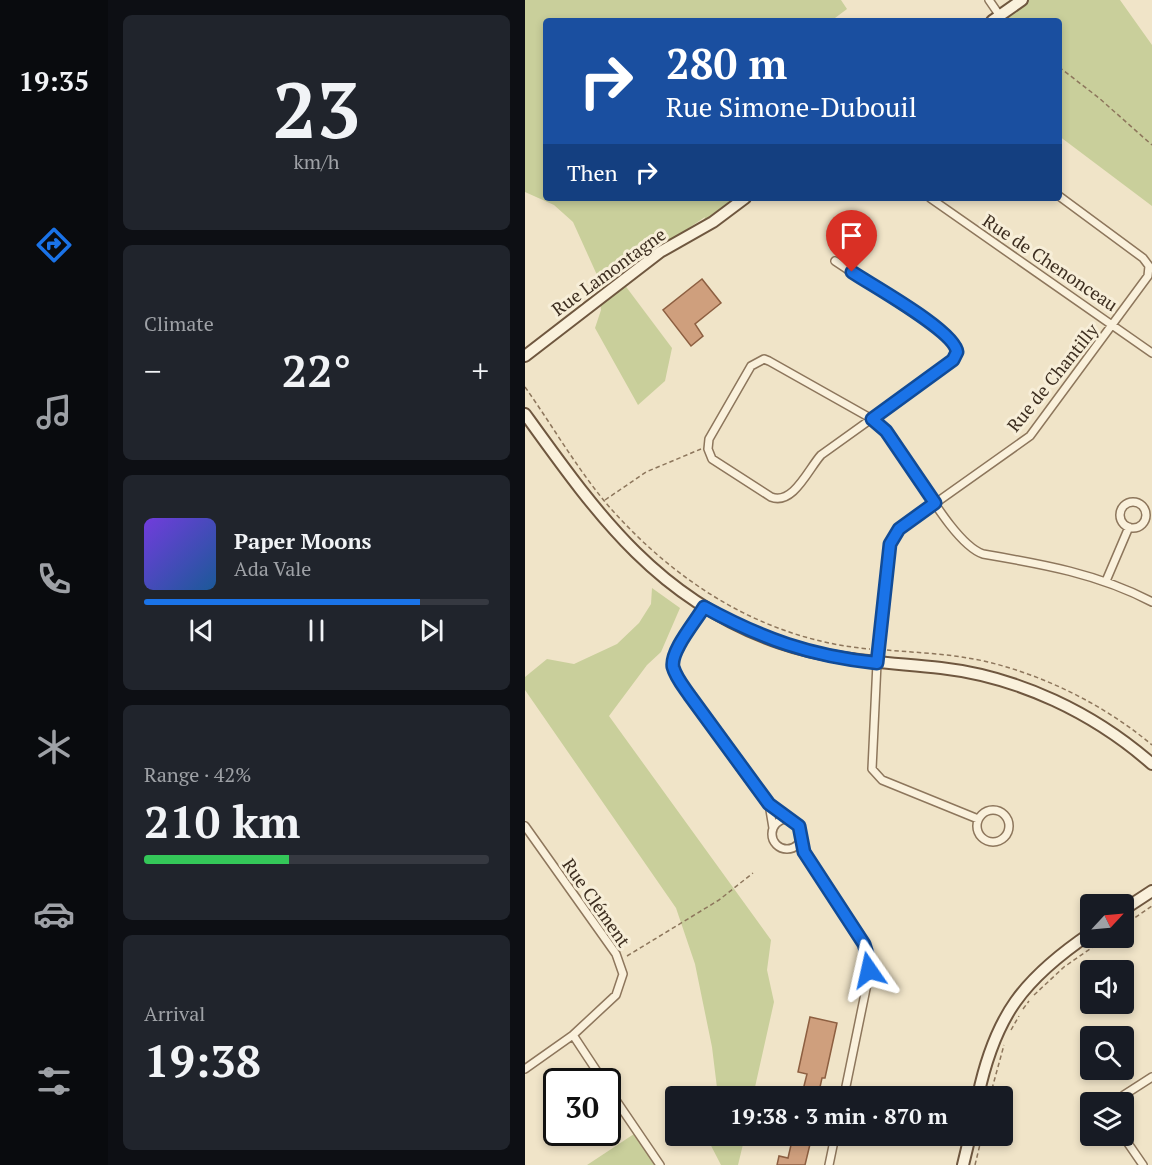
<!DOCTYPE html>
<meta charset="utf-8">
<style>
:root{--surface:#171b24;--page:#20242c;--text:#f1f3f6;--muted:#9ea1a6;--line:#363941;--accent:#1a73e8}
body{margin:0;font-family:"PT Serif",serif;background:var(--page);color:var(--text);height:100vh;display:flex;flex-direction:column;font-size:22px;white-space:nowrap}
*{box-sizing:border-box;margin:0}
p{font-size:20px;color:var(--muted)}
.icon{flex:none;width:33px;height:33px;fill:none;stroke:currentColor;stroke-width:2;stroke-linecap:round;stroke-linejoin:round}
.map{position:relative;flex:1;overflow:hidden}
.side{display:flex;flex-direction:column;gap:15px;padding:15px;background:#0d0f14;width:417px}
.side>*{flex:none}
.hud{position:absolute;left:18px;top:18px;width:519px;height:183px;border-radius:6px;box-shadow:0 3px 9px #0003;background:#1a4fa0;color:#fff;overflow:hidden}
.needle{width:39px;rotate:64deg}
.fabs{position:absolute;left:555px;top:894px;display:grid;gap:12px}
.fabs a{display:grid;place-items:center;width:54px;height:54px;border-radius:6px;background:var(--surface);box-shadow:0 3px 9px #0003;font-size:30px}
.speed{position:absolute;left:18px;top:1068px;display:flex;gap:12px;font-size:30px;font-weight:700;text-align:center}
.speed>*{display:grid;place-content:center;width:78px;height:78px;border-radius:50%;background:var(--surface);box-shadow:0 3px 9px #0003;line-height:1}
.speed .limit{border:3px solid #111;border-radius:9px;background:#fff;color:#111}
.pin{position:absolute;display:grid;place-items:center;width:51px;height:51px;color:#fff;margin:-62px -26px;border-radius:50% 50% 50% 0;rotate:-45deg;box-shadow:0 0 6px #0007}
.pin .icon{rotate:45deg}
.me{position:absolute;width:66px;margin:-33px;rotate:349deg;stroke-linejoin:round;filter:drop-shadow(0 0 4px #0008)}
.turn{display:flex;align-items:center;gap:21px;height:126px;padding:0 24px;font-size:27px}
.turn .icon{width:78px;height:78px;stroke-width:2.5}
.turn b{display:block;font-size:42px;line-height:51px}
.then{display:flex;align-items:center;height:57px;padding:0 24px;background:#0003;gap:12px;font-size:22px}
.big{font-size:45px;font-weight:600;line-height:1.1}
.side .card{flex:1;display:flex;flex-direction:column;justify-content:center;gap:9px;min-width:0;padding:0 21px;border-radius:9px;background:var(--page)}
.side .dial{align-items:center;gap:0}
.dial b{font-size:78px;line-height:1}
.song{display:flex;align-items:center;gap:18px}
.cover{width:72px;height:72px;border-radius:9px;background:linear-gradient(135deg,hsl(260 70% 55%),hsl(210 70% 35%))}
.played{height:6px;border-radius:3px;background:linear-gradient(90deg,var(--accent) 80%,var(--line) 80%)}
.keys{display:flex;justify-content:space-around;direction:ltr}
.heat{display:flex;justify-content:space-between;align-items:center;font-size:33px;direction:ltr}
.charge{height:9px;border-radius:4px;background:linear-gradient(90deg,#34c759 42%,var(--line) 0)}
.trip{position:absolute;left:140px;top:1086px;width:348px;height:60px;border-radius:6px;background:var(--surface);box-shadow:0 3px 9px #0003;font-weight:600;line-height:60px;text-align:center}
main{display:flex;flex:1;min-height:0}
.tabs{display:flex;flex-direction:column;width:108px;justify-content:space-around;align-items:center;background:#090b0e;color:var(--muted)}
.tabs .icon{width:42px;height:42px}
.tabs .selected{color:var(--accent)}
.tabs b{font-size:27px;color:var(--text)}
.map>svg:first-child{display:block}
.green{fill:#c9cf9b}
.building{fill:#cf9f7d;stroke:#8d5f41;stroke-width:1.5}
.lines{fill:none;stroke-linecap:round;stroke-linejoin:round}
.street-casing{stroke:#8d765c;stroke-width:10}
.secondary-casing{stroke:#6f573f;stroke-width:14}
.path{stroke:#8d765c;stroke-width:1.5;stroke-dasharray:4.5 3;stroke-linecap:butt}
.street{stroke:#faf1dc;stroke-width:7}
.secondary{stroke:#faf1dc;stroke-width:10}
.route-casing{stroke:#114b97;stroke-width:15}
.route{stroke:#1a73e8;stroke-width:10}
.labels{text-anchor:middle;stroke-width:6;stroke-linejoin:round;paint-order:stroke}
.street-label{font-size:18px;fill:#3d2e20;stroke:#f7eed8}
</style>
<main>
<nav class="tabs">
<b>19:35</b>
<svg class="icon selected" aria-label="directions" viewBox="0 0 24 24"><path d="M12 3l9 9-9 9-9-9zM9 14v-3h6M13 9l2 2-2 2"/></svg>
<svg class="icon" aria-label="music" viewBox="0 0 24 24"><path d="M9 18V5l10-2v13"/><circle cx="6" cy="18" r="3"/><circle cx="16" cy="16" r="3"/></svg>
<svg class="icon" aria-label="phone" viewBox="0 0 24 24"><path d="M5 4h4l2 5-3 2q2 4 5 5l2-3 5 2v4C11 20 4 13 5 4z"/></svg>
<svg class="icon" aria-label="climate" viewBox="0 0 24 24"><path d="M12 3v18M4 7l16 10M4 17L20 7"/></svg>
<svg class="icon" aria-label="car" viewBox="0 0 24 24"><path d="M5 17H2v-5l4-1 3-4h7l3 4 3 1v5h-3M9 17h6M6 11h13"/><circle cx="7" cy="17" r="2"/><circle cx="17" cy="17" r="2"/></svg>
<svg class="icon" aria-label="filters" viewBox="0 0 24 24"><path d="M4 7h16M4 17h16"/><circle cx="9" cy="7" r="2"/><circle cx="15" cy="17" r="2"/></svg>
</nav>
<section class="side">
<div class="card dial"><b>23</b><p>km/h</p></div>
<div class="card"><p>Climate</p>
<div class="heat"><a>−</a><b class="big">22°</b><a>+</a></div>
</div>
<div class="card">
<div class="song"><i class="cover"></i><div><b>Paper Moons</b><p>Ada Vale</p></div></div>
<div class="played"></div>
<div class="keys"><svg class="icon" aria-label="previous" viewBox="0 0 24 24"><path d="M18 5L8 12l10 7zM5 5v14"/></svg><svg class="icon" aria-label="pause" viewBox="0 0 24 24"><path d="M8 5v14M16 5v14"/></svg><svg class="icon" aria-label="next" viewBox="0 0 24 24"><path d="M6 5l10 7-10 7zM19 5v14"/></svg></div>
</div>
<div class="card"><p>Range · 42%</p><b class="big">210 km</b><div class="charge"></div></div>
<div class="card"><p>Arrival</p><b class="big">19:38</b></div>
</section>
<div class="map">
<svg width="627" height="1165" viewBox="0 0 627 1165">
<rect width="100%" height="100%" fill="#f0e4c8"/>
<path class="green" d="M0,0h316l6,9 -16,12h-285v177h200l-46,31 5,-12 -87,59 54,72 -7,33 -27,24 -43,-77 6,-18 -4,-35 -24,-53 -19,-17 -29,-13z
M502,0h93l32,45v161l-93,-70v-115h-64z
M127,588l28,20 -19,44 -14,13 -38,51 162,224 -4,30 7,32 -21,94h-35l-6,-49 -17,-83 -19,-56 -151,-218v-13l22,-18 27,5 43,-20 22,-21 12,-19z
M109,1134l25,31h-72z
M181,1136h39l-7,29h-17z"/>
<path class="building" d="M177,279l19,24 -26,21 8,12 -12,10 -28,-36z
M285,1017l27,6 -12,55h-3l-4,18h-26l2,-8 9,2 4,-16 -9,-2z
M259,1136h28l-7,29h-28l2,-9 9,2 3,-13 -8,-2z"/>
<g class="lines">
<defs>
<path id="street" d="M464,0l11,16
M405,198l222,155
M310,261l113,75 9,11 -1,9 -8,8 -120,86 -7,5c-12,13 -28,51 -50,42l-59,-38 -4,-10 1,-10 42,-73 13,-7 5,2 103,58 9,7c27,28 69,117 102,128 59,10 116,20 169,48
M595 515a13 13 0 1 1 26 0a13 13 0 1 1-26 0Z
M581,581l23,-54
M179,607c-8,13 -31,41 -31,56 0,14 81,125 95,141 6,6 15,11 23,15
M244,804l4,24
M452 826a16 16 0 1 1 32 0a16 16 0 1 1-32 0Z
M453,819l-96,-39 -10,-11 5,-106 7,-71 6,-48 9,-15 131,-93 118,-160 1,-10 -6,-8 -84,-62
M247 834a15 15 0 1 1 30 0a15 15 0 1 1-30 0Z
M0,826l91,128 7,20 -7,21 -43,40 31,47
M277,836l2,16 60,92 5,17 -1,18 -24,117
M0,1069l48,-34
M82,1087l53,78
M595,1102l4,-7 28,-18
M598,1136l20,29
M304,1165l6,-29"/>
<path id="secondary" d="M467,21l30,-21
M0,356l135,-104 53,-30 32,-24
M0,414c72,100 133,187 255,229 52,18 106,19 161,25 78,9 153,45 211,96
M598,910l29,-19
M453,1096c17,-80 45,-117 113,-163
M438,1165l7,-29"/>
</defs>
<use href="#street" class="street-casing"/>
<use href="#secondary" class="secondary-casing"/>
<path class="path" d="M534,67l40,31 53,47
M0,387c27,38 51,80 81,116 68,79 158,137 264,146
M80,500l41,-28 55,-23
M362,650c33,3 68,4 101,12 58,14 118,44 164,83
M598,926l29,-20
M102,956l92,-56 34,-27
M509,995l30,-28 42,-29
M498,1009l6,-8
M486,1030l8,-14
M465,1096l14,-51
M450,1165l7,-29"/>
<use href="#street" class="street"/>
<use href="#secondary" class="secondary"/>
</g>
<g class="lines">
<defs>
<path id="route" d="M327,272c21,14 103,59 105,80l-4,8 -81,59 14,12 49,72 -36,26 -9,15 -13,119c-67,-7 -114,-24 -173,-56 -8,14 -34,44 -31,60 3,11 11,20 17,29l79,108 30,22 5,26 60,92 5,16v10"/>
</defs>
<use href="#route" class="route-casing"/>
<use href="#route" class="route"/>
</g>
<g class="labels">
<g class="street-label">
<text transform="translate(525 263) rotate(34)" y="6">Rue de Chenonceau</text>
<text transform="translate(84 272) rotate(-36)" y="6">Rue Lamontagne</text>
<text transform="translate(528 378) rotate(-51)" y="6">Rue de Chantilly</text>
<text transform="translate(71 903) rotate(55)" y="6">Rue Clément</text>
</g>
</g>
</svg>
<div class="fabs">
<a><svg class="needle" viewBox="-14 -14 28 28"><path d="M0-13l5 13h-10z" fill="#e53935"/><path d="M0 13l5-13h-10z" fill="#9ea1a6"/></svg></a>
<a><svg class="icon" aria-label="sound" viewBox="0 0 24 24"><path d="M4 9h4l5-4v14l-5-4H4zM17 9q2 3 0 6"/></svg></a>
<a><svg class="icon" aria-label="search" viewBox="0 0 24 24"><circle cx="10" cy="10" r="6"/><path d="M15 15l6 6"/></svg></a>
<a><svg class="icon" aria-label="layers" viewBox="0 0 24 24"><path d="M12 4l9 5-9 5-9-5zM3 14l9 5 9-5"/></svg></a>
</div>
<div class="speed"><div class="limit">30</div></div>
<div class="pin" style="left:327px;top:272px;background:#d93025"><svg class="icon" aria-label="arrive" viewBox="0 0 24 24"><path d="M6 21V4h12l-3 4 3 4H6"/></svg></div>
<svg class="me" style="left:344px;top:970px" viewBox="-20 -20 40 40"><path d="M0-17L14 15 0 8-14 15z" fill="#1a73e8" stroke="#fff" stroke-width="4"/></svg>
<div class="trip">19:38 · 3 min · 870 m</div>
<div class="hud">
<div class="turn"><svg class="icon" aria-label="right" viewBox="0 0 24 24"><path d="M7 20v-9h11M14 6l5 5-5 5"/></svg><div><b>280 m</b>Rue Simone-Dubouil</div></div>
<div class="then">Then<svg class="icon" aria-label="right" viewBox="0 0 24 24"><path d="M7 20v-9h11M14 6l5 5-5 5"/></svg></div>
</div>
</div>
</main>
